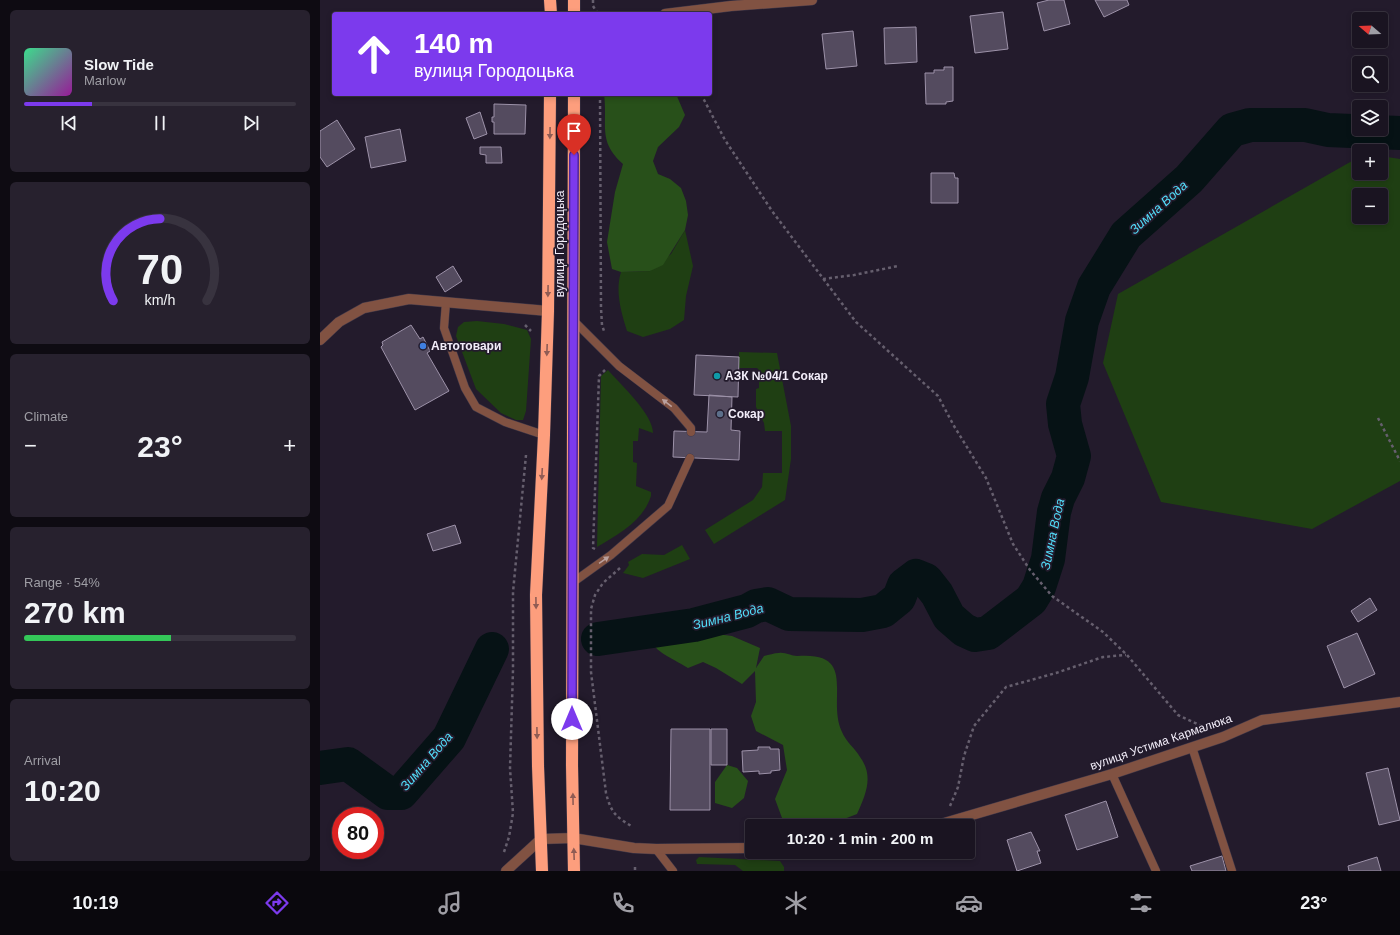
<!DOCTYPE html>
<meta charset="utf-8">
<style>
:root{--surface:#1a1421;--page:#27212e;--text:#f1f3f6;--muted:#9f9ea5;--line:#38333f;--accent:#7c3aed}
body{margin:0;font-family:Arial,sans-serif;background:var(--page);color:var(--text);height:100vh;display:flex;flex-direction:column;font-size:15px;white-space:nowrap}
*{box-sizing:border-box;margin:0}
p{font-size:13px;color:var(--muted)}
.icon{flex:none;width:22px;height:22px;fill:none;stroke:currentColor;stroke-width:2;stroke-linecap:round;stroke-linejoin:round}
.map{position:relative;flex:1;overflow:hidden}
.panel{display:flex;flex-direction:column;gap:10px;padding:10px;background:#0e0b12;width:320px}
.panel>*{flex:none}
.banner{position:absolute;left:12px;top:12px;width:380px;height:84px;border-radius:4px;box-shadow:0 2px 6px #0003,0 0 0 1px var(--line);background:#7c3aed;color:#fff;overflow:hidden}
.needle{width:26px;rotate:289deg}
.buttons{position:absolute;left:1032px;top:12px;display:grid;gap:8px}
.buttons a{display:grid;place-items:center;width:36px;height:36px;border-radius:4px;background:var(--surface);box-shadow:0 2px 6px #0003,0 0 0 1px var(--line);font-size:20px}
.speed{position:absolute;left:12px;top:807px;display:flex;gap:8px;font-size:20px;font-weight:700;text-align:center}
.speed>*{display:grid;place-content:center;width:52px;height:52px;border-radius:50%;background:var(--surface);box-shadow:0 2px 6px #0003,0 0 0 1px var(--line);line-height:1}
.speed .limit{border:6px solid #d22;background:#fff;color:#111}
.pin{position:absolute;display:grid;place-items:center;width:34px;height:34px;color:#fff;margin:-41px -17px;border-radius:50% 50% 50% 0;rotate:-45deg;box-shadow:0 0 4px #0007}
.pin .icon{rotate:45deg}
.me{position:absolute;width:44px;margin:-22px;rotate:0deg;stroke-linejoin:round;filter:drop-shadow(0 0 3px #0008)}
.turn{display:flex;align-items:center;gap:14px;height:84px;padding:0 16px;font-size:18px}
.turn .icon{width:52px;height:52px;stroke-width:2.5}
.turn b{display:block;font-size:28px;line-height:34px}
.big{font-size:30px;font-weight:800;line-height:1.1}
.panel .card{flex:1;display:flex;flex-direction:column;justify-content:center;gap:6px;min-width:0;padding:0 14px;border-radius:6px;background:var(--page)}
.panel .dial{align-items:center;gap:0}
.dial svg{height:104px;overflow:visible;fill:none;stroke:var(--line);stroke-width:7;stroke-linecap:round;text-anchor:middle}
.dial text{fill:var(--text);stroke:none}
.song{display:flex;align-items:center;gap:12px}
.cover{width:48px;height:48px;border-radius:6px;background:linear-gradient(135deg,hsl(150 70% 55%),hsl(300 70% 35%))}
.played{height:4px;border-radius:2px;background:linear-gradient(90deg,var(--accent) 25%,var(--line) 25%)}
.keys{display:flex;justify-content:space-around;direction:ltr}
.heat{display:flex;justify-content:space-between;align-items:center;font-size:22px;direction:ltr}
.charge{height:6px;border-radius:3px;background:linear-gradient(90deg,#34c759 54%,var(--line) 0)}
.trip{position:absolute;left:425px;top:819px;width:230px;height:40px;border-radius:4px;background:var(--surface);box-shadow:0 2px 6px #0003,0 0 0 1px var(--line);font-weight:800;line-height:40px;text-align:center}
.dock{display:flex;height:64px;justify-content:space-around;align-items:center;background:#0a080d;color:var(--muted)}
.dock .icon{width:28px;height:28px}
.dock .active{color:var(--accent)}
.dock b{font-size:18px;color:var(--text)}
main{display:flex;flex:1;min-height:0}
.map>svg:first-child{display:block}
.green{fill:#1f3f13;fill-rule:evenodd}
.forest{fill:#28501a}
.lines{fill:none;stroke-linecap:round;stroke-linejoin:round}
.river{stroke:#061215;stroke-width:34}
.building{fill:#544b5f;stroke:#9d92a9}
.lane-casing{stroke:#403849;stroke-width:9}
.street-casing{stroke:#403849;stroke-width:11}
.highway-casing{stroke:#403849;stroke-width:13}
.path{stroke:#665f6e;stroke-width:2.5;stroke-dasharray:3 3;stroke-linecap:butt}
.lane{stroke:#815242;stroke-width:8}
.street{stroke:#815242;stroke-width:10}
.highway{stroke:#fd9e7d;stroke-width:12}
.oneway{fill:#905c54}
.oneway2{fill:#baa09e}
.route-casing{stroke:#51269a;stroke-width:10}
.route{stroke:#7c3aed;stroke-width:7}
.shop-dot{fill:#3f7fe0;stroke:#231b2c;stroke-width:1.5}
.culture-dot{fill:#0f9aa8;stroke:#231b2c;stroke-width:1.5}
.service-dot{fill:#5c6f8a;stroke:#231b2c;stroke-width:1.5}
.labels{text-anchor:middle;stroke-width:3.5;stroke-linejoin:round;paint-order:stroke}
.street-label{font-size:12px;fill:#f2edf9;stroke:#231b2c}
.poi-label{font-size:12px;font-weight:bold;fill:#f2edf9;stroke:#231b2c;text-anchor:start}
.water-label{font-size:13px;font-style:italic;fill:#52defa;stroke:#231b2c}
</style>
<main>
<section class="panel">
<div class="card">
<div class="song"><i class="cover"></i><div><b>Slow Tide</b><p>Marlow</p></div></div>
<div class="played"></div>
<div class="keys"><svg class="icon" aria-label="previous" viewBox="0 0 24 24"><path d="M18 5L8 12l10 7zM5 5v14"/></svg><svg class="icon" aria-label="pause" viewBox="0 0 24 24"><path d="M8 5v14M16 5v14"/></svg><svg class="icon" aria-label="next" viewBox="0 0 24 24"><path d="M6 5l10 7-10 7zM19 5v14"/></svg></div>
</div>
<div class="card dial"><svg viewBox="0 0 100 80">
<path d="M14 69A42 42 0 1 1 86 69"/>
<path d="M14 69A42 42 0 0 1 50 6" stroke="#7c3aed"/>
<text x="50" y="56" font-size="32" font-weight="700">70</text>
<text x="50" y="72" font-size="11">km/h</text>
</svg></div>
<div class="card"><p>Climate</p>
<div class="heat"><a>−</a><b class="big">23°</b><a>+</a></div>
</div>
<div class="card"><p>Range · 54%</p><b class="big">270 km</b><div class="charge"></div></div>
<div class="card"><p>Arrival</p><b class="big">10:20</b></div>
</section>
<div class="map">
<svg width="1080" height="871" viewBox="0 0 1080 871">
<rect width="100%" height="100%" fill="#231b2c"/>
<path class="green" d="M1061,156l19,3v322l-88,48 -151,-27 -58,-139 15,-69 241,-137v16h22zM1039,195h22v22h-22z
M365,230l8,36 -7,30 -2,24 -14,9 -27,8 -16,-6c-6,-19 -12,-40 -6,-59l29,-1 21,-17z
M157,321l27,3 23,6 4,9 -5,72 -3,9h-7l-15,-7 -25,-24 -20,-53 2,-9 6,-5z
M419,352l38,1 14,73v33l-6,41 -71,44 -9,-14 48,-30 9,-13 1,-14h19v-42h-17l-1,-8 -8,-16v-18l3,-1v-18l-2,-2h-18z
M288,370c13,15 45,44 45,63l-14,-5 -1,13h-5v21l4,1 -1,23 15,6v4c-8,25 -32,38 -54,51l4,-171z
M362,545l8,14 -47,19 -20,-5 6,-8 -1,-3 14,-8 22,1z
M379,857l81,4 4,6v4h-41l-8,-6 -38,-1 -1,-4z"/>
<path class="forest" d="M284,94h72l9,21 -6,12 -21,20 -5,14 5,13 12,5 11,9 5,13 2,14 -3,15 -22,35 -13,6 -29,1 -9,-3 -5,-27 8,-50 8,-28c-26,-23 -15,-39 -19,-70z
M339,614l14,3 14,8 30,9 15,2 28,12 -4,20 8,-12c5,-1 10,-3 15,-3 6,-1 12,3 18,3 62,-5 29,43 45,76 4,10 13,16 18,25 14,19 6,37 -3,57l-31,12h-41l-10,-27 12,-29 -4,-25 -27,-14 -5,-15 5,-14 -1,-31 -13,13 -26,-16 -13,-6 -15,6c-24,-15 -52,-21 -29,-54z
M407,765l10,3 11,13 -4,17 -12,10 -17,-5v-21z"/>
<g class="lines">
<path class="river" d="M278,639l96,-14 53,-14 9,-5 12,-2 21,10 73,1 21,-4 16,-13 5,-13 12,-9 10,4 11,14 12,23 15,13 11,5 13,-2 43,-33 8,-13 9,-28 6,-47 4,-14 10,-20 6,-22 -9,-32 -2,-20 9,-27 10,-56 12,-34 32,-52 63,-56 43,-49 18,-5h55l23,5 72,3
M0,768l28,-4 40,29h13l48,-55 43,-89"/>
</g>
<path class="building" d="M729,0h15l6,24 -26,7 -7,-28z
M775,0h32l2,5 -25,12z
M683,12l5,37 -33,4 -5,-37z
M596,27l1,35 -32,2 -1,-36z
M533,31l4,35 -31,3 -4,-35z
M624,67h9v34l-7,1v2h-20l-1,-31h9v-3h10z
M174,104l32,1 -1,29h-31v-12h-2v-5h2z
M160,112l7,22 -13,5 -8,-21z
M17,120l18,29 -28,18 -7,-10v-26z
M80,129l6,32 -35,7 -6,-31z
M160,147h21l1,16h-16v-8l-6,-1z
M611,173h23l1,5h3v25h-27z
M133,266l9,15 -17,11 -9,-15z
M91,325l9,14 3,-2 7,14 -3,2 22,38 -34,19 -34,-63 2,-2 -1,-3z
M376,355l43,2 -1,40 -44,-2z
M389,395l23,2 -1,33 9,1 -1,29 -66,-3 1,-26 33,1z
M135,525l6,18 -28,8 -6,-17z
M1050,598l7,12 -19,12 -7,-11z
M1037,633l18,41 -31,14 -17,-42z
M351,729h39v81h-40z
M391,729h16v36h-16z
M438,747h12v2h9l1,21 -9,1v2l-12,1v-3l-16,1 -1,-21 16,-1z
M1068,768l12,52 -21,5 -13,-52z
M786,801l12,36 -41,13 -12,-35z
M711,832l9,19h-3l4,12 -24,8 -10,-31z
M902,856l4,15h-34l-2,-5z
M1057,857l4,14h-32l-1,-5z"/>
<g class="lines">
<defs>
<path id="lane" d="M126,302l-2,26 21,60 11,19 29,15 39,13
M254,321l45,45 55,42 17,20v4
M252,583l39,-28 57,-49 22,-48
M872,747l40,124
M792,774l44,97
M336,849l17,22"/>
<path id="street" d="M345,14l66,-8 81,-6
M0,340l19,-18 25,-14 45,-9 139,12
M614,826l178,-52 111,-37 39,-17 138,-18
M186,871l35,-32 32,-1 61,10 22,1 96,-1"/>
<path id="highway" d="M230,0l1,14
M254,14v-14
M254,94l-2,671 2,106
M222,871l-4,-105 -2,-171 8,-160 4,-124 2,-217"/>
</defs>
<use href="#lane" class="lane-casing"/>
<use href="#street" class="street-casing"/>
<use href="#highway" class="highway-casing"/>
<path class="path" d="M273,0v6l5,8
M280,94l1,214 1,17 2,6
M381,94l24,46 47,71 84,111 82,74 16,30 32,52 27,66 17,26 22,26 51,36 24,23 51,60 26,12
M503,279l31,-4 44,-9
M205,325l6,6
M1058,418l22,43
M275,549l-2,-1 6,-172 6,-6
M300,568l-17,15 -8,12 -4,14v63l15,121c5,20 10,24 27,34
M630,806l8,-19 6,-31 10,-30 32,-39 50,-14 47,-16 23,-2
M184,852l5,-15 4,-24 -3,-45 3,-98v-78l13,-137
M315,867v4"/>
<use href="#lane" class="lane"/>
<use href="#street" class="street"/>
<use href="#highway" class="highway"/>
</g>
<defs><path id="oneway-solid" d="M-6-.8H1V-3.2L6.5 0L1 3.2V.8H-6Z"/></defs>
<g class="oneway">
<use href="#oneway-solid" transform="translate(230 133) rotate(91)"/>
<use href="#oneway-solid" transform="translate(228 291) rotate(91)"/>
<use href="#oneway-solid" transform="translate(227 350) rotate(92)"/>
<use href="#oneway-solid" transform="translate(222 474) rotate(93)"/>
<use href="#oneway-solid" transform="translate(216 603) rotate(89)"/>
<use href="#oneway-solid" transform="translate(217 733) rotate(89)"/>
<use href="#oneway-solid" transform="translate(253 799) rotate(-91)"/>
<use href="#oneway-solid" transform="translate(254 854) rotate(-92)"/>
</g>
<g class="oneway2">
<use href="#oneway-solid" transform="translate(347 403) rotate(-143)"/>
<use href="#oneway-solid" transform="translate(284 560) rotate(-35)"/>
</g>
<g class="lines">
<defs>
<path id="route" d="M252,719l2,-564"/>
</defs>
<use href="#route" class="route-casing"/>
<use href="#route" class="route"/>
</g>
<circle class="shop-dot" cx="103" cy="346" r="4"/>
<circle class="culture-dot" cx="397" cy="376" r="4"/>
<circle class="service-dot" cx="400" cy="414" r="4"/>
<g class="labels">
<g class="street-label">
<text transform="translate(240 244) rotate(-90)" y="4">вулиця Городоцька</text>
<text transform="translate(841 742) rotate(-19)" y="4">вулиця Устима Кармалюка</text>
</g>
<g class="poi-label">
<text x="111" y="350">Автотовари</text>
<text x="405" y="380">АЗК №04/1 Сокар</text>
<text x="408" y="418">Сокар</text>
</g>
<g class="water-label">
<text transform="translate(838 207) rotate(-42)" y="5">Зимна Вода</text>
<text transform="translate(732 534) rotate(-78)" y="5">Зимна Вода</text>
<text transform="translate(408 616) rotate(-14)" y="5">Зимна Вода</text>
<text transform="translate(106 761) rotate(-49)" y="5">Зимна Вода</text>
</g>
</g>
</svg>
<div class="buttons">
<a><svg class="needle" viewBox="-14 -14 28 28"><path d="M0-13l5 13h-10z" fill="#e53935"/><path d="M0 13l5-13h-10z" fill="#9f9ea5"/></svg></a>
<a><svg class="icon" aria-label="search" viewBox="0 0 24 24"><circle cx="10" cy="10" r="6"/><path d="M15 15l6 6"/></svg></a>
<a><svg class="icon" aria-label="layers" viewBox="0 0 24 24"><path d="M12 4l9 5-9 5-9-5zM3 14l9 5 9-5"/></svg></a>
<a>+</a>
<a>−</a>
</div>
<div class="speed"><div class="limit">80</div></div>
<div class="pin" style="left:254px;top:155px;background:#d93025"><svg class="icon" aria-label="arrive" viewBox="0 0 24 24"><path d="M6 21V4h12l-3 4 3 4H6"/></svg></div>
<svg class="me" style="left:252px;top:719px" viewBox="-20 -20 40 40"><circle r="19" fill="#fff"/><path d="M0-13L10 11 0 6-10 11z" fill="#7c3aed"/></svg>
<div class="trip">10:20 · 1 min · 200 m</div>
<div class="banner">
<div class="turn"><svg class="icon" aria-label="ahead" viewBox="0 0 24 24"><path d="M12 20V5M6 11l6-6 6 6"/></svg><div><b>140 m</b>вулиця Городоцька</div></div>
</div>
</div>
</main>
<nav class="dock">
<b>10:19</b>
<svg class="icon active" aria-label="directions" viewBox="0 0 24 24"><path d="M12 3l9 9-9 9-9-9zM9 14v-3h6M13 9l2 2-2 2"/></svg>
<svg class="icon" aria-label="music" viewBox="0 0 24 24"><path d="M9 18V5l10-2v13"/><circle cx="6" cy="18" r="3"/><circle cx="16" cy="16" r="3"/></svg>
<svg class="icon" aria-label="phone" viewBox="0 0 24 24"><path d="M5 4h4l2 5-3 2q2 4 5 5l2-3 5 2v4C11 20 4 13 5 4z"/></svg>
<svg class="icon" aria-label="climate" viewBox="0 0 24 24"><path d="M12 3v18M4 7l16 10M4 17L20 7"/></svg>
<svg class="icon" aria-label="car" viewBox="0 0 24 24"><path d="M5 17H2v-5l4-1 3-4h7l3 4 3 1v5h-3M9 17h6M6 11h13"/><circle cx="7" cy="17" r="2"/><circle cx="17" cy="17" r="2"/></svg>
<svg class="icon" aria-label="filters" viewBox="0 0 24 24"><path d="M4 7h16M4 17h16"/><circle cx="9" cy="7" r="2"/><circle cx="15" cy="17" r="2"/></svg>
<b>23°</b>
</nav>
